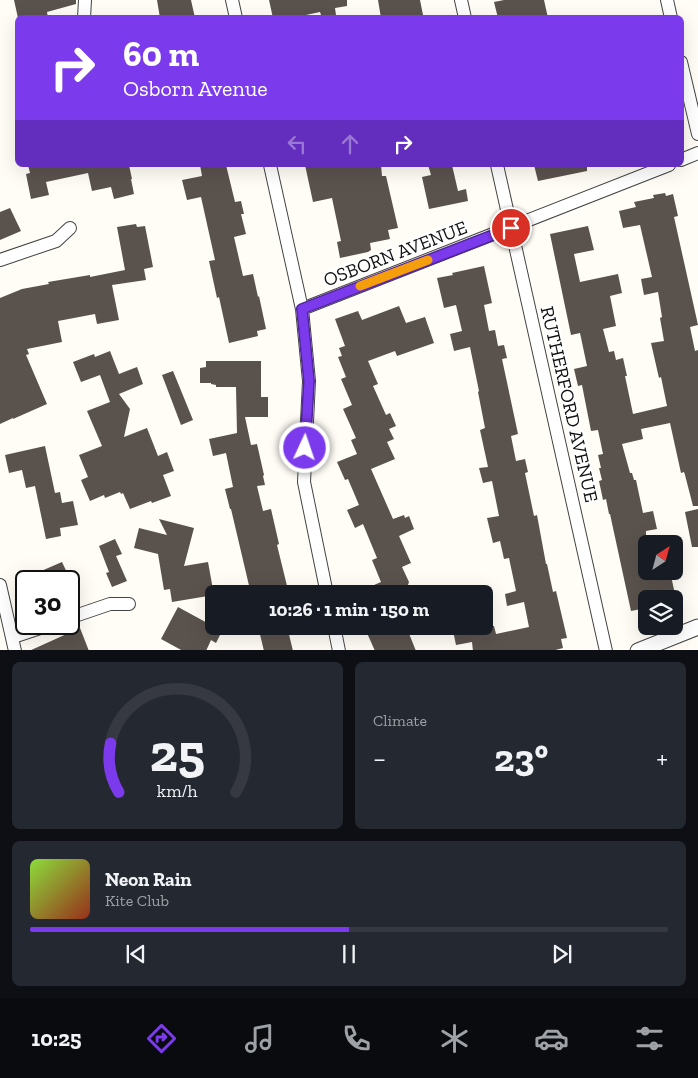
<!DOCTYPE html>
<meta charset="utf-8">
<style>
:root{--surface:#171b24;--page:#242831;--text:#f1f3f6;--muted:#9ea1a6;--line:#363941;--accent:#7c3aed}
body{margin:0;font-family:"Zilla Slab",serif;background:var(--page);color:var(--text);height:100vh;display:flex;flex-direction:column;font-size:19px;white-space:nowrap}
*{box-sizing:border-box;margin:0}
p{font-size:16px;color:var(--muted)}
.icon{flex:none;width:28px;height:28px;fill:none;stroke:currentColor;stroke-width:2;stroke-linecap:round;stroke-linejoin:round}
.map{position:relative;height:650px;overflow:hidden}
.panel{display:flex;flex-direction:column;gap:12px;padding:12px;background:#0d0f14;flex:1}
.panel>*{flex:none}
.banner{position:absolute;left:15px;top:15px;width:669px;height:152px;border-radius:8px;box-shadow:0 5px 20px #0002;background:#7c3aed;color:#fff;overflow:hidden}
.needle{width:32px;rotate:36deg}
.fabs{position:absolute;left:638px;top:535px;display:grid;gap:10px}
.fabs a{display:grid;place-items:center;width:45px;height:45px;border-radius:8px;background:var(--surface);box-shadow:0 5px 20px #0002;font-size:25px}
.speed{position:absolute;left:15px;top:570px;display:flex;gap:10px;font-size:25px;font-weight:700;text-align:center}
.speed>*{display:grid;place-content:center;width:65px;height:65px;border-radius:50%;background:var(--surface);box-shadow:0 5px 20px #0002;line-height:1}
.speed .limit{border:2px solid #111;border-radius:8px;background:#fff;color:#111}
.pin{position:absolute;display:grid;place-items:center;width:42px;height:42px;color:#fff;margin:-21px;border:2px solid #fff;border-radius:50%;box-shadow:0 1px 5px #0007}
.me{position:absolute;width:55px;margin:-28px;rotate:3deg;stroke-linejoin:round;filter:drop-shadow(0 0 4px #0008)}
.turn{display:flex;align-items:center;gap:18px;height:105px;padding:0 25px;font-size:22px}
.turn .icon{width:65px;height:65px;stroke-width:2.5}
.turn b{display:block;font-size:35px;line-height:42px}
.lanes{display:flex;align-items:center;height:48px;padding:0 25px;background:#0003;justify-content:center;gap:25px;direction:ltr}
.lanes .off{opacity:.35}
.big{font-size:38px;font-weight:700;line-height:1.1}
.panel .widget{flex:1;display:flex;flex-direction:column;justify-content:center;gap:8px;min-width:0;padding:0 18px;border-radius:8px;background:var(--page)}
.panel .dial{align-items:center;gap:0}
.dial svg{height:130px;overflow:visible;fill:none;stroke:var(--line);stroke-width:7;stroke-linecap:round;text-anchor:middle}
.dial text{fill:var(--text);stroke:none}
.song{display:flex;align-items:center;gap:15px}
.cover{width:60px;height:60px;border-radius:8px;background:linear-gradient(135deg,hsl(90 70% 55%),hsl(10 70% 35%))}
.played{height:5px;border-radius:2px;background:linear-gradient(90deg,var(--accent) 50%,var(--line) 50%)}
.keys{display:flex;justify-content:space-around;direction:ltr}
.heat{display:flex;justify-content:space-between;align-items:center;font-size:28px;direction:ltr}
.panel .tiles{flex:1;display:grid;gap:12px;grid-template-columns:1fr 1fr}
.widget:last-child{grid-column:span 2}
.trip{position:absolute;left:205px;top:585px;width:288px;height:50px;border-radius:8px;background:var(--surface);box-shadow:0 5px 20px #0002;font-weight:700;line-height:50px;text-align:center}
.tab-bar{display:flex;height:80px;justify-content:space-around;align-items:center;background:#090b0e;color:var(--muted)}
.tab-bar .icon{width:35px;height:35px}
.tab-bar .on{color:var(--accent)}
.tab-bar b{font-size:22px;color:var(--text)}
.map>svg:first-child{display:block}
.building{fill:#5a524d}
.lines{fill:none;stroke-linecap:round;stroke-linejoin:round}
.minor-casing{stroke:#444;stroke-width:14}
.tertiary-casing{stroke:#444;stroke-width:17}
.minor{stroke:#fff;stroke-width:12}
.tertiary{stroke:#fff;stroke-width:15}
.route-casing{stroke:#51269a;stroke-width:12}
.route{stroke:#7c3aed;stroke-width:9}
.slow{stroke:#f59e0b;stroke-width:9}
.labels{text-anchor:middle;stroke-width:5;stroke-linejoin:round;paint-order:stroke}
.street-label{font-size:19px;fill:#111;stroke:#fff}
</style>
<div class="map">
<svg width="698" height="651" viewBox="0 0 698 651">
<rect width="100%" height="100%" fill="#fffdf5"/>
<path class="building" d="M14,0h62v4l-29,8 1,6h-30z
M157,0h34l4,18h-35z
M269,0h78v6l-12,2 1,7 -9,3h-5l-2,-6 -28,6h-19z
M378,0h42l3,15 -12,3h-30z
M504,0h40l4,18h-50l-4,-16z
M28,165h101l3,14h-1l3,15 -20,5 -3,-12 -19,4 -4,-18 -42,9 3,13 -18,4 -5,-25 4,-1z
M200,165h26l9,37 6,-1 3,13h-3l5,20 -12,3 9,39 10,-2 5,23 1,-1 7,33 -9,2 1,5 -29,7 -10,-46 -2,1 -8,-37 6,-1 -14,-63 -14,3 -5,-20 20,-4z
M305,165h76l1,11h4l12,52 -10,2 2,9 -20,4 1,7 -3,2 -28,6 -3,-16 4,-1 -9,-43 -19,4z
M428,165h24l6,26 8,-2 2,12 -39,8 -7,-32 9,-2z
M534,165h53v6l-49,10z
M665,193l1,3 7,-2 5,22 -4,1 24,108 -8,2 5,24 3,-1v156h-5l-8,-31 -1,-3 -3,1 -11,-50 -29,6 2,10 -21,5 8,29h2l2,7h2l7,33 10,-2 4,18 -11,2v40h24l6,28h-30v9l-15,3 -21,-97h-1l-3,-15 -3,1 -4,-19 3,-1 -3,-12h2l-3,-13 5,-1 -5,-24 -7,1 -9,-46 -4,1 -4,-17 13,-3 -7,-33 -9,2 -21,-101 38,-8 6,24 -20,4 6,28 38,-8 4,19 -12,3 6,30 -13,3 6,23 5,-1 2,9 7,-2 4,18h-2l8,38 34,-8 -6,-29 -2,1 -8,-35 13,-2 -4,-23 2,-1 -4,-25 -14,3 -3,-16 11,-2 -12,-52 -17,3 -4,-17 17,-4 -2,-5 20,-4 -1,-3z
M10,208l11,23 -21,9v-28z
M136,224l1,3 8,-1 8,41 -9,2 2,11 -34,5 7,35 -22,4 -2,-10 -37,7 4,21 -35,7 2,5 -3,1 21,49 -34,15v-1l-13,6v-126l22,-9 27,-5 -1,-2 42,-7v2l35,-7 -8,-43z
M484,266l8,37 -8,2 5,26 6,-1 3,16 6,-1 3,13 -5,1 16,75 -7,2 5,25 9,-2 3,13 -3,1 9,43 3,-1 9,49h1l6,28 3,-1 11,47 -6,1 2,9 -11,3h-79l-1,-9 -16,3 -4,-19h42l2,8 33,-7 -5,-25 -17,4 -2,-12 11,-3 -7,-33 -5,1 -4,-18 -7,2 -6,-25 12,-2 -7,-35 -9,2 -4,-15 9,-1 -8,-37 5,-2 -7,-36 1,-1 -9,-44 -16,4 -4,-17 12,-3 -6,-26 -12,3 -7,-30 16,-3 -1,-2z
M399,306l7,17 19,-6 9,26 -37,13 -2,-5 -27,10 10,23 -5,2 13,29 4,-2 6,13 -7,3 5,10 -7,3 8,17 -24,10 22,50 11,-4 1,3 4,-2 5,13 -15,7 12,27 -9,4 7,15 -4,12h-52l28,-12 -9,-22 5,-2 -14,-34 -8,4 -8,-18 12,-5 -11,-26 -3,1 -8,-18 20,-8 -6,-14 5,-2 -13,-29 9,-4 -11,-26 5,-2 -8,-20 4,-1 -3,-8 6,-2 -10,-27 23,-8 4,9z
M110,351l9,23 18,-7 6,17 -24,10 11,15 -6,28 23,-9 11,28 9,-4 7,19 -11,4 8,21 -19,7 -1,-2 -21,8 -7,-16 -2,1 -1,-2 -15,6 -1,-3 -14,6 -9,-21 7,-3 -9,-22 23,-9 -15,-35 23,-9 -10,-27 -19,7 -8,-20 21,-8 1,3z
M206,361h55v36h7v20h-23l6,28 6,-1 7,31 -1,1 2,9 -8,1 6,25 8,-2 8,35 -2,1 12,49h-38l-20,-85h-1l-5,-20 8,-2 -7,-34 -13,3 -4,-17 28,-6 -1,-46h-20v-2l-5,-1v-1h-11v-15l6,-1z
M173,371l20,49 -12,5 -19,-50z
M45,446l10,47 5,-1 2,11 11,-2 5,24 -18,3 1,8 -15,3 -11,-53 -9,2 -4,-18 -13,3 -4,-18z
M698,509v38h-6l-7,-35z
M159,519l35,9 -10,38 24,-4 6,33 -42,7 -2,-13 -6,1 -6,-36 -24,-6 5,-20 28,7z
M115,539l7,15 -6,2 11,25 -15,6 -6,-14 3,-1 -10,-26z
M62,562l9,19h-53z
M178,607l44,24 -6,12 -5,-3 -5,11h-23l-22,-12z
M258,626h29l6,25h-29z
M367,626h39l10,25h-41l-8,-18 3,-1z
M80,628l9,23h-60z"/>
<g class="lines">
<defs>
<path id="minor" d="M232,0l4,18
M461,0l4,18
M667,0l4,18
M84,18l1,-18
M681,62l17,72
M681,160l17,-7
M270,165l32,144 7,72 -5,101 23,112
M497,165l109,486
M0,260l56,-19 14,-13
M302,309l367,-144
M0,585l15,66
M69,618l41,-14h19
M334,626l5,25
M13,637l39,-13"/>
<path id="tertiary" d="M638,651l60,-24"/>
</defs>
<use href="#minor" class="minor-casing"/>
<use href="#tertiary" class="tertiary-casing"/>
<use href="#minor" class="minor"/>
<use href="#tertiary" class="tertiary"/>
</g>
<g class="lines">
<defs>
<path id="route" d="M305,448l4,-67 -7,-72 209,-81"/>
</defs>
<use href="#route" class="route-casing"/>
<use href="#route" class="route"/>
<path class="slow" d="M360,286l68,-26"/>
</g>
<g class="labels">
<g class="street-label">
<text transform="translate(395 253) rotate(-21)" y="7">OSBORN AVENUE</text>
<text transform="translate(570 404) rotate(77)" y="7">RUTHERFORD AVENUE</text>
</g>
</g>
</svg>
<div class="fabs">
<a><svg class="needle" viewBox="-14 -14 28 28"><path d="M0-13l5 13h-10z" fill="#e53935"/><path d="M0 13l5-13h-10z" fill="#9ea1a6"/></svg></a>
<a><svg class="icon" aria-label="layers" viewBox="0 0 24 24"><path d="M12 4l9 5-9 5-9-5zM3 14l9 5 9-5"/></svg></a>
</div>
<div class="speed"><div class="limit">30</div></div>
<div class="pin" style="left:511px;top:228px;background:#d93025"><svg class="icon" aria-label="arrive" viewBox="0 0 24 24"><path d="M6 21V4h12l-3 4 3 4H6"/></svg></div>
<svg class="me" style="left:305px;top:448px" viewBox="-20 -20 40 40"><circle r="17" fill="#7c3aed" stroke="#fff" stroke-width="3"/><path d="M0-11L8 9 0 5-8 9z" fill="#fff"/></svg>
<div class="trip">10:26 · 1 min · 150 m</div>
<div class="banner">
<div class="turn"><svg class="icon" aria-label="right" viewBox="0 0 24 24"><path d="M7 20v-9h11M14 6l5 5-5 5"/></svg><div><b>60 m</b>Osborn Avenue</div></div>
<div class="lanes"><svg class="icon off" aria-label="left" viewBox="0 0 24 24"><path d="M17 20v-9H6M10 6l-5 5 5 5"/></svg><svg class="icon off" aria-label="ahead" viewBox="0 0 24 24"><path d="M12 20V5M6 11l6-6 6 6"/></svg><svg class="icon" aria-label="right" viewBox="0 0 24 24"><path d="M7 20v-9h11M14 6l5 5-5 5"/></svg></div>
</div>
</div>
<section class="panel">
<div class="tiles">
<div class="widget dial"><svg viewBox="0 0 100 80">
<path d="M14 69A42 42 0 1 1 86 69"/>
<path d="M14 69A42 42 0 0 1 9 39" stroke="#7c3aed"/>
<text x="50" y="56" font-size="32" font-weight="700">25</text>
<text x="50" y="72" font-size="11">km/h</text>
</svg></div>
<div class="widget"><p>Climate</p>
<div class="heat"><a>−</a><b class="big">23°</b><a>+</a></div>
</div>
<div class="widget">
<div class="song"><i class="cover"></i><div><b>Neon Rain</b><p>Kite Club</p></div></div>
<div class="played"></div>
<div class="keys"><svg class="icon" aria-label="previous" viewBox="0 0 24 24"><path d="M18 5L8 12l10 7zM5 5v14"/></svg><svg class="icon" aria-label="pause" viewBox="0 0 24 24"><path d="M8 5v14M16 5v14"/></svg><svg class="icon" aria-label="next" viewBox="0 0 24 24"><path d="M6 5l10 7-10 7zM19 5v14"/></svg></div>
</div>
</div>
</section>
<nav class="tab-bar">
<b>10:25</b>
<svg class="icon on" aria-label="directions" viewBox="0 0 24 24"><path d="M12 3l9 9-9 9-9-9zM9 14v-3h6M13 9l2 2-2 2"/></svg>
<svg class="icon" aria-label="music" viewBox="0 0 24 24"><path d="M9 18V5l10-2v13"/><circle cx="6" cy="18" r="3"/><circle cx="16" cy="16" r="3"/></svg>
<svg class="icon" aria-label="phone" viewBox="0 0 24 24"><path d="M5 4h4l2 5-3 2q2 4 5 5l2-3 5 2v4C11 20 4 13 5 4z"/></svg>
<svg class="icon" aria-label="climate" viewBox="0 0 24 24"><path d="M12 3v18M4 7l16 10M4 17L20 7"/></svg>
<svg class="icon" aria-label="car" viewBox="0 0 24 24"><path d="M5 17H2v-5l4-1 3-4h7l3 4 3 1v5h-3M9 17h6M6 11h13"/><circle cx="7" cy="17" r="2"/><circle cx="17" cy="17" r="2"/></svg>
<svg class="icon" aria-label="filters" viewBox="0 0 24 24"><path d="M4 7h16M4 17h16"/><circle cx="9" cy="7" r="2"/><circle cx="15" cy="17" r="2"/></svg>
</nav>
